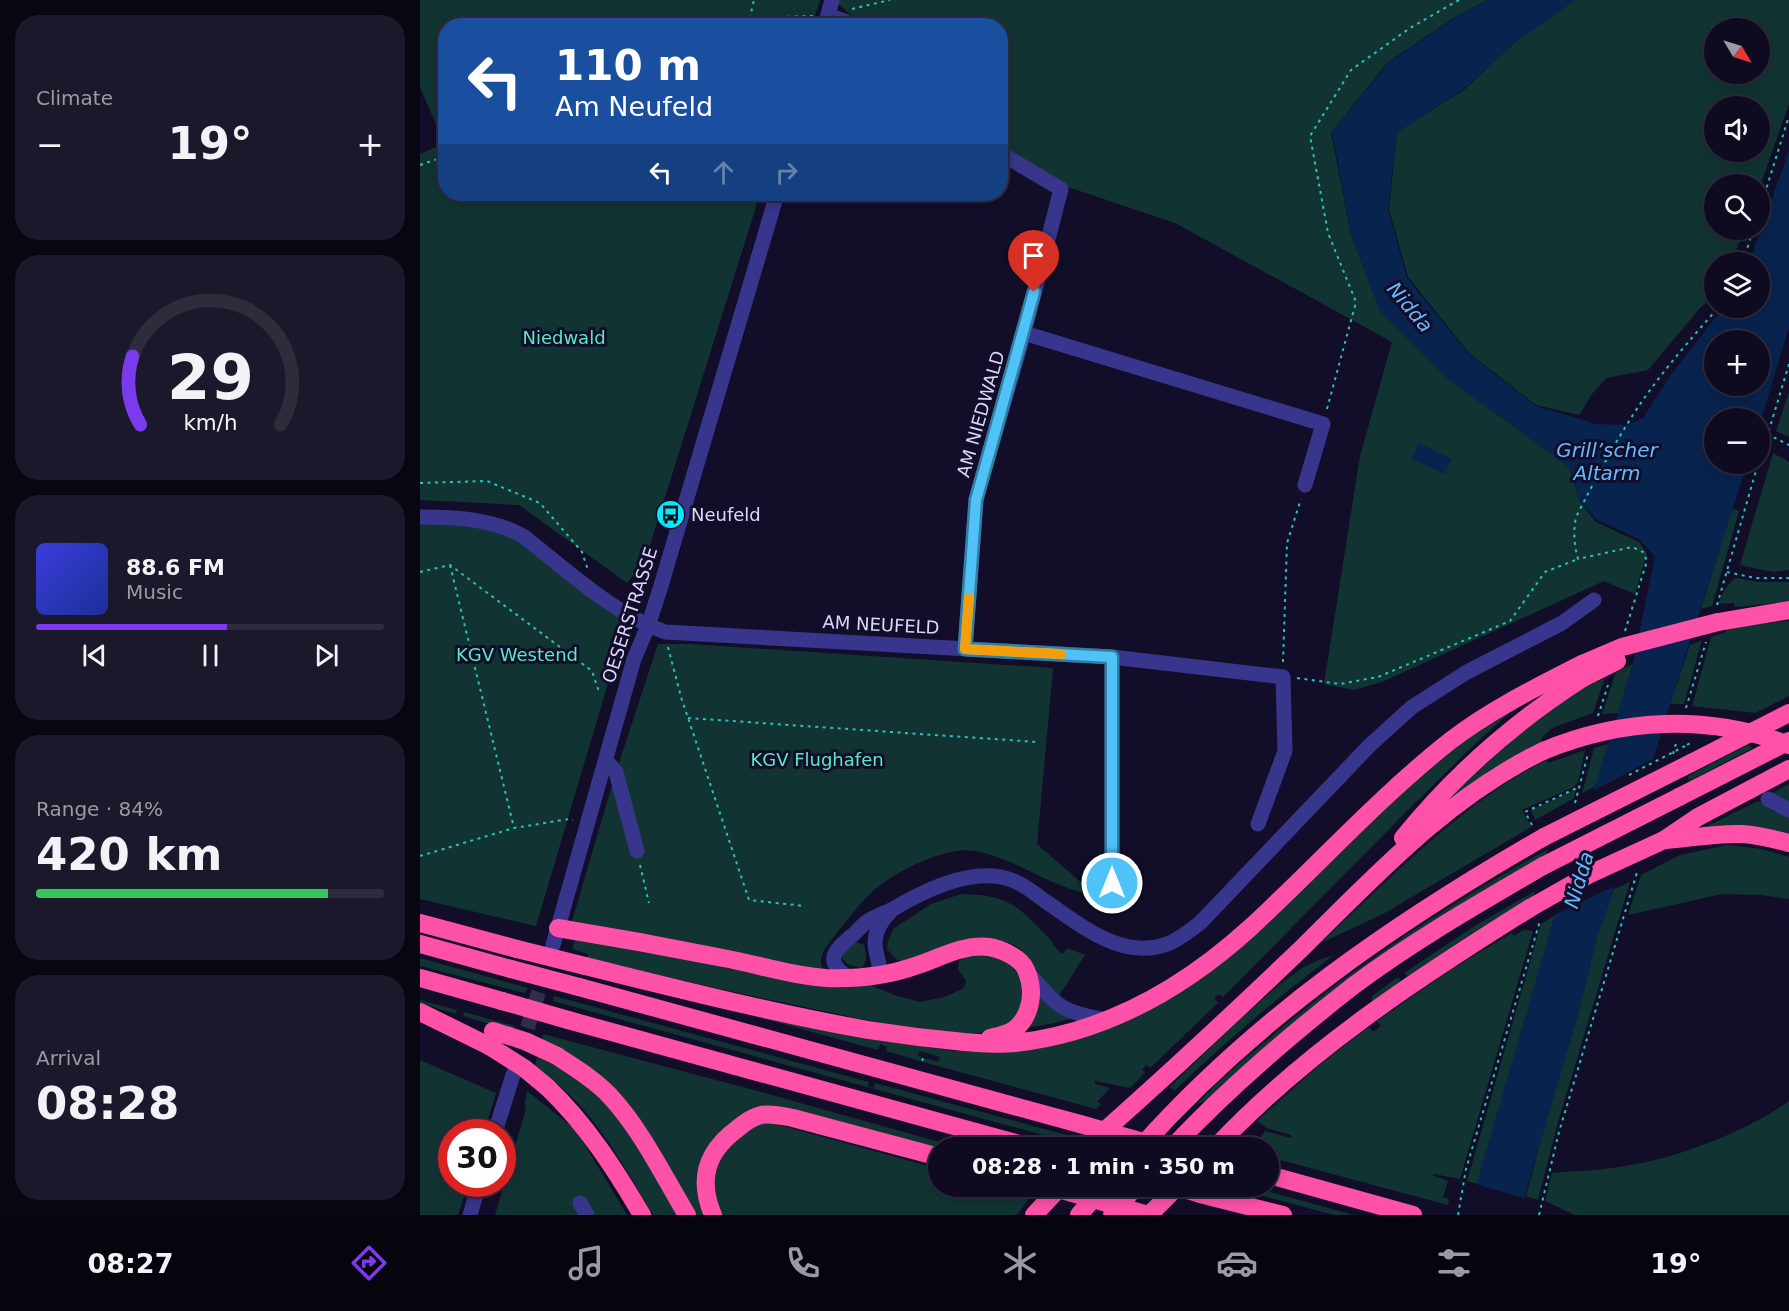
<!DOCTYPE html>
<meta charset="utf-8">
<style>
:root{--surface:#0e0a1f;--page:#1c182c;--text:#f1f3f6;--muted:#9b9aa4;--line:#2e2b3d;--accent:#7c3aed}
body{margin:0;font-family:"DejaVu Sans",sans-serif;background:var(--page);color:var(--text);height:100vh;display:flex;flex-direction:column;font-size:22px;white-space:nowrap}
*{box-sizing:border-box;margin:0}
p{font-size:20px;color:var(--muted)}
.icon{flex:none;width:33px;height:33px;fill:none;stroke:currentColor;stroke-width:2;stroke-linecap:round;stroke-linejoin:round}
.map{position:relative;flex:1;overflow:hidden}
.side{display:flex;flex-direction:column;gap:15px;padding:15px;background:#080611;width:420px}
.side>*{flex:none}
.top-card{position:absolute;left:18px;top:18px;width:570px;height:183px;border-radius:24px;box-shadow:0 3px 15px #0003,0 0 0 2px var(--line);background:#1a4fa0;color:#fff;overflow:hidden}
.needle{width:39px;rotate:128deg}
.fabs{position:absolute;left:1284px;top:18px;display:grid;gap:12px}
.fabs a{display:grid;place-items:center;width:66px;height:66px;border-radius:50%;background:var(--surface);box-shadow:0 3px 15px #0003,0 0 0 2px var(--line);font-size:30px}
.speed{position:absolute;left:18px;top:1119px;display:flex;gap:12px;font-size:30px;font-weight:700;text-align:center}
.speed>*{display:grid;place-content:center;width:78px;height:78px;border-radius:50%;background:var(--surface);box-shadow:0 3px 15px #0003,0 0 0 2px var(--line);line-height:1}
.speed .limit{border:9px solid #d22;background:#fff;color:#111}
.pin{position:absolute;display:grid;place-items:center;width:51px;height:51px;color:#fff;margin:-62px -26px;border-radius:50% 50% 50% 0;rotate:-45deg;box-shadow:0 0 6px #0007}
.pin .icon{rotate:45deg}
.me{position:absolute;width:66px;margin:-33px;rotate:0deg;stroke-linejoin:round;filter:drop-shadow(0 0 4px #0008)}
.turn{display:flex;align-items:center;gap:21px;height:126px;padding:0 18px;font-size:27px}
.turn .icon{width:78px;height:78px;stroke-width:2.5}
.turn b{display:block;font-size:42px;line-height:51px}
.lanes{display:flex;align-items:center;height:57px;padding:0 18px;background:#0003;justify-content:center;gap:30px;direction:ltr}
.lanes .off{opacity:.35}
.big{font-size:45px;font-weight:800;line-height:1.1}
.side .tile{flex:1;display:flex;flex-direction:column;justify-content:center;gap:9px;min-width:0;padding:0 21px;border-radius:24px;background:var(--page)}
.side .dial{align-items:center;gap:0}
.dial svg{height:156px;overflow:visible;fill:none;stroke:var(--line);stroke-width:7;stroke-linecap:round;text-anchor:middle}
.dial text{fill:var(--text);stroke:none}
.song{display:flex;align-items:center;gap:18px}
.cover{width:72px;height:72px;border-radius:9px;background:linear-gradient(135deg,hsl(240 70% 55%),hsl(230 70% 35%))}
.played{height:6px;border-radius:3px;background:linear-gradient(90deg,var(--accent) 55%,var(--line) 55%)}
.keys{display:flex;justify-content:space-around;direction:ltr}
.heat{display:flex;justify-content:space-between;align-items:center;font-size:33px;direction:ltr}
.charge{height:9px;border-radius:4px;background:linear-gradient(90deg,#34c759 84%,var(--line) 0)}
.trip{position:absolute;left:508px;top:1137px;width:351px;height:60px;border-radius:30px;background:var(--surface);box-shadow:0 3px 15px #0003,0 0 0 2px var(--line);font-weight:800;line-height:60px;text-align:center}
.tabs{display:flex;height:96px;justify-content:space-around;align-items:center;background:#06040c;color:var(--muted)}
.tabs .icon{width:42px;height:42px}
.tabs .active{color:var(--accent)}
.tabs b{font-size:27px;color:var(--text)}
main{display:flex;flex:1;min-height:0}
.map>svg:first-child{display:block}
.green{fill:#113432;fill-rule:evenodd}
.water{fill:#08234e;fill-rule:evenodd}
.pier{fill:#120e29}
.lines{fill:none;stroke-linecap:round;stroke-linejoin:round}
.minor-tunnel{stroke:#302c49;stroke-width:15;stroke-dasharray:15 8;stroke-linecap:butt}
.path{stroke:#26c3b7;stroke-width:2;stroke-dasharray:3 4.5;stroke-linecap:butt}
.minor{stroke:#37368c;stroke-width:15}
.highway{stroke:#ff51a8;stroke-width:18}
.path-bridge{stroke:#26c3b7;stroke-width:2;stroke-dasharray:3 4.5;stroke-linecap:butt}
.highway-bridge{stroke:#ff51a8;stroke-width:18}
.route-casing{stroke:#337fa1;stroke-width:15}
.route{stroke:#4fc3f7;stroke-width:10}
.slow{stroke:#f59e0b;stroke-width:10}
.labels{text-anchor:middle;stroke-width:6;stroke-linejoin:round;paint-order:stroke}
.park-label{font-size:18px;fill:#58e9c2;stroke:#120e29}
.street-label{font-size:18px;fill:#dad6ff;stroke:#120e29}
.poi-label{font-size:18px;fill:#dad6ff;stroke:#120e29;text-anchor:start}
.water-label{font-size:20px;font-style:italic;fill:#64baff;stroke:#120e29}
</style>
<main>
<section class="side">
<div class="tile"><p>Climate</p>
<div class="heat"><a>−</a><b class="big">19°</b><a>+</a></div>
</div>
<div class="tile dial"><svg viewBox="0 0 100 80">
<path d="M14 69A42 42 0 1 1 86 69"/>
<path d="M14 69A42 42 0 0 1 10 34" stroke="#7c3aed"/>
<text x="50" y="56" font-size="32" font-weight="700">29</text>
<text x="50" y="72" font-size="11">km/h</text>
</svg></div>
<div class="tile">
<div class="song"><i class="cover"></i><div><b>88.6 FM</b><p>Music</p></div></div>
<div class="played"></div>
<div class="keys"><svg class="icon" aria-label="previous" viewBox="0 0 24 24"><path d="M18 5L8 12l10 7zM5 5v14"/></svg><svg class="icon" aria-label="pause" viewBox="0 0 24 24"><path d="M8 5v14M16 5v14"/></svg><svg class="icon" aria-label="next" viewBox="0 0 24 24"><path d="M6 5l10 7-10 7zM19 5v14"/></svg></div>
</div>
<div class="tile"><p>Range · 84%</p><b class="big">420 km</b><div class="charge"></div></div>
<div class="tile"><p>Arrival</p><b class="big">08:28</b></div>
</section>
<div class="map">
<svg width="1369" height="1215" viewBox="0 0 1369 1215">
<rect width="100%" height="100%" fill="#120e29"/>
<path class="green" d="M0,0h400l-8,25 -366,1v168h314l-115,367 -18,22 -108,-78 -99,-5v-346l24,-11 -24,-56z
M414,0h653l-32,17 -68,46 -56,70 20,102 30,77 65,65 123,90 11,35 16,20 43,20 8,12 -12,40 -31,-13 -222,101 -28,8 -30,-6 36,-228 32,-114 -217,-119 -113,-38 -61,-36 -1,-123 -138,-1z
M1155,0h214v104l-29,82 -46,-2v46h30l-12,32h-18v34l-14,12 -52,62 -42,8 -14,16 -13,21 -43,-10 -67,-52 -61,-76 -19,-68 8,-77 68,-43 49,-46zM1294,28h46v46h-46zM1294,106h46v46h-46z
M1369,392v45l-13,-6z
M1353,453l16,9v108l-16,2 -33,-7z
M1312,509l7,2 -27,95 -11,3z
M0,515l82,9 126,92 -92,310 -116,-27z
M1316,578l22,4h31v20l-54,5 -1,-4 -16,1c5,-11 8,-20 18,-26z
M1369,621v75l-34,17 -63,-7 19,-69 15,-5 -1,-4z
M1282,640l-18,64h-14l20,-59z
M238,644h32l363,24 -16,176 62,54c-15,-5 -30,-9 -44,-15 -26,-11 -51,-27 -80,-32 -28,-6 -84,22 -104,42 -12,11 -22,25 -33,38 -7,10 -24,27 -14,39l-1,4 -251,-53 44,-149z
M1213,664l-15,49 -16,1 14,-42z
M1185,678l-12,35 -41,15 -11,10 1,4 -53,29 -53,39 42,-47 94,-70z
M1084,711l2,5 -32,29 -65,64 -186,188 -5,-3 -4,4 4,5 -68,65 -3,-3 -5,4 3,4 -15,15 -35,-7v3l15,4 -13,14 4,2 -5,5 -173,-47 2,-4 13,4 2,-5 -20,-6 -2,5 4,1 -2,4 -34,-10 1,-4 -7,-3 -2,6 -132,-36 122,24 85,13h29l162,-40 275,-237z
M1188,744l-12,42 -14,7 12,-45z
M1328,745l5,3 -64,33 -1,-5z
M1165,750l-7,32 -4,5 -52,23 9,17 -148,87 -62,29c71,-66 139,-138 225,-183l2,3z
M1369,784v18l-18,-8z
M1156,789l-2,9 -39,22 -4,-10z
M1338,801l31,14v22l-86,-9z
M1308,845l34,4 27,8v42l-28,-4 -39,-1 -94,21 13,-40 39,-20z
M1128,849l-2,6 -340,246 -9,3c25,-27 54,-50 82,-74 85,-70 173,-128 269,-181z
M1210,882l-72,240 -20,78 -12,-4 19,-71 36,-121 16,-68 17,-47z
M1115,891l-2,6 -62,37 -63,42 -4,-3 69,-46z
M541,894c46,1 55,10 86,42 6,6 8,13 15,18l6,-6 17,7 -28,44 -29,-41 -9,-10 -9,-5 -25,-5 -81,24 -8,-3 -9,-10 1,-8 5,-12 38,-25z
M1135,915l-77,269 -11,-3 74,-257z
M1103,930l10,1 -73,248 -26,-5 -2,1 16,6 -5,16 6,2 -1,6 -179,-48v-9h-23l3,-4 6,1 10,-14 26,7v-3l-24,-7 -10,-7 65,-58 47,-36 4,5 8,-6 -4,-5 75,-52 60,-36 2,3z
M156,937l240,49 32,1 20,-3 26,11 26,7 25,-5 19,-9 2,-7 -8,-12 1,-8 11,-8c8,2 19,1 27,4 22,8 31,31 23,52 -5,13 -20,21 -33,23 -39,6 -101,-8 -140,-16 -87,-18 -173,-37 -259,-58v-4l-16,-5z
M433,941l11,4c2,9 5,16 -3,23l-14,-4 -7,-8z
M914,955c-56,42 -109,87 -160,136l-4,-4 70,-68 38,-33 21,-16 17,-9z
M0,958l108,30 -3,5 -105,-27z
M978,977l3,4 -29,20v-5z
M616,991l39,27 -25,6 -26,4z
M134,996l315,86 -1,4 5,2 2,-5 195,53 -5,5 -512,-140z
M0,1000l37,10 -2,4 -35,-11z
M44,1012l51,14 -2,5 -50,-15z
M123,1034l229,61 185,52 -18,1v1l-159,-42 -54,20 -11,10 -7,11 -1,67h-12l-67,-109 -86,-66z
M117,1057c20,10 43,20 59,36 35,33 57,81 82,122h-25c-21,-36 -42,-73 -69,-105 -14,-17 -32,-30 -49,-44z
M0,1060l76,33 -12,39h-32v52h16l-10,31h-38z
M107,1091l49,39 51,85h-132l31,-106 -1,-6z
M1369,1101v114h-214l-30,-14 7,-28c26,-2 53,-3 79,-8 49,-8 118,-35 158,-64z
M352,1123l167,46v17c30,1 64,-5 89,14l-11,15h-296l-9,-25 3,-28 5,-9 38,-29z
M810,1187h22l102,28h-20z"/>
<path class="water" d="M1068,0h87l-61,43 -49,45 -68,44 -9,77 19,69 61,75 68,53 60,18 31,1 16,-7 27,-42 53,-68h37v-46h-11l40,-111v176l-29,97v-6h-46v46h33l-77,240 -60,197 -13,36 -16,67 -55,187 -3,24h-50l6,-40 76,-260 78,-251 22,-108 -16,-17 -42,-19 -17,-18 -11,-35 -123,-90 -66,-66 -29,-77 -19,-102 56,-69 69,-47zM1294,340h46v46h-46z
M999,443l33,16 -7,15 -34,-15z"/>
<path class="pier" d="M1237,757l-38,127 -67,32 39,-124z
M1055,1184l53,15 -2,16h-56z"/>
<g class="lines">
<path class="minor-tunnel" d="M94,1072l38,-124"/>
<path class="path" d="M432,9l38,-9
M330,18l64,-2
M328,26l6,-26
M0,165l26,-9
M1340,209l29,-93
M1323,262l10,-32
M907,409l29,-107 -28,-69 -18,-97 41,-66 59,-42 49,-28
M1347,434l22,11
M1340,460l29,-96
M0,483l67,-2 53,22 42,49 6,18
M30,565l64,263
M0,572l30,-7 142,106 7,21
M1307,572l28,6h34
M1297,605l41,-141
M1205,631l22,-70 -4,-9 -11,-5 -54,12c-4,-15 -5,-27 -2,-42 21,-41 43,-83 69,-120 23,-32 48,-61 73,-89
M248,647l13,50 68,203 55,6
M863,662l4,-119 14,-44
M877,678l43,6 38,-7 132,-56 35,-49 33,-13
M1266,708l20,-66
M1178,716l10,-31
M268,718l349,24
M1267,745l6,-4
M1253,754l4,-14
M1155,803l13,-49
M1112,825l-7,-13 54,-25
M0,856l94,-28 55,-9 4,1
M220,865l9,38
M502,1061l3,-7
M1038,1215l8,-46 74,-248
M1119,1215l20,-83 79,-263"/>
<path class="minor" d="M408,15l17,6 4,5
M405,26l7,-26
M604,333l299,91 -18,61
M0,517c35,0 73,2 103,19 45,35 89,77 142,96l447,25 171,20 2,74 -27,73
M545,649l11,-150 48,-166 37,-144 -61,-36
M692,657v226
M186,760l10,12 21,79
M1348,799l21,11
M133,945l81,-286 14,-33 12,-37 117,-395
M606,970c31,36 33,42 81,50
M449,976l10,-5c1,-8 -2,-13 -3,-20 -4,-16 4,-29 15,-40
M428,977c-27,-18 -11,-28 7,-44 4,-4 8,-9 13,-12 8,-5 17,-8 25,-12 30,-18 72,-39 108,-32 17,3 31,14 44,24 36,24 78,61 125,42 11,-5 21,-13 30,-20l170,-178 42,-38 55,-35 95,-49 32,-23
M75,1132l18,-57
M160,1203l7,12
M50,1215l9,-31"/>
<path class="highway" d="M1298,622l71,-12
M1271,763l98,-50
M1259,797l110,-56
M983,838c51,-63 111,-116 180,-160
M1244,840l34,-23 91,-48
M1246,840c25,-2 51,-7 76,-6 16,1 32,5 47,9
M0,923l97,26
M138,928c55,9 110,19 165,30 34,6 68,18 103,20 30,1 61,-2 89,-12 25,-8 47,-22 74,-19 13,2 32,11 37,23 9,20 6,45 -11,59 -7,5 -17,7 -25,9
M0,944l91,25
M165,966c94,23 188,47 283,64 32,5 64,9 96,12 17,1 34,3 51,1 91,-10 169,-55 236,-116 66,-61 128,-130 199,-186 40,-31 87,-54 132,-77
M0,978l82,23
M159,987l501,137
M0,1012l69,34
M148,1020l466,128
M137,1056c18,12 37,23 52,39 32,34 54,80 78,120
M127,1087c39,37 68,82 95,128
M665,1148c74,-65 146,-132 217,-200 74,-73 146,-151 241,-197
M720,1148c116,-130 254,-225 404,-311
M752,1148c56,-60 117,-112 181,-162 60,-45 125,-82 190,-120
M795,1148c91,-97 203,-170 315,-240
M849,1175l144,40
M780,1194l83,21
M293,1215c-15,-35 -7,-63 24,-86 6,-5 15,-12 24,-14 10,-2 22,1 32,3l146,39
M614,1215l27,-29
M659,1215l25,-29
M692,1215l24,-29
M729,1215l29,-29"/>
<path class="path-bridge" d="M1209,775l58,-30"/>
<path class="highway-bridge" d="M1162,664l40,-17 96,-25
M1163,678l34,-17
M1123,751c79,-33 165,-37 246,-6
M1124,837l147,-74
M1123,866l136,-69
M1110,908l60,-34 74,-34
M97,949l68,17
M91,969l68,18
M82,1001l66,19
M73,1031l32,10 32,15
M69,1046l35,22 23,19
M660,1124l84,24
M628,1186l100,29
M754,1186l26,8"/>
</g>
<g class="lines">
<defs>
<path id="route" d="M614,292l-58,208 -11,149 147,8v226"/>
</defs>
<use href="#route" class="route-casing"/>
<use href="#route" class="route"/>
<path class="slow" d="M549,598l-4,51 96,5"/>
</g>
<defs>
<symbol id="bus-disc" viewBox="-11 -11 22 22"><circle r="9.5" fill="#02eaff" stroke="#120e29"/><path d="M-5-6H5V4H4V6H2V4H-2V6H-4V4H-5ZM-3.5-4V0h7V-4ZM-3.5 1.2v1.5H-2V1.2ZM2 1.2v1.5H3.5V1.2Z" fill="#111"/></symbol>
</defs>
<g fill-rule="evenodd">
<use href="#bus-disc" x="234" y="498" width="33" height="33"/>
</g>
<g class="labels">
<g class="park-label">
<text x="144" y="344">Niedwald</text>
<text x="97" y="661">KGV Westend</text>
<text x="397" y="766">KGV Flughafen</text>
</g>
<g class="street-label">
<text transform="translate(561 414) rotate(-74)" y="6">AM NIEDWALD</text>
<text transform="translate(210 615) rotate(-72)" y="6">OESERSTRASSE</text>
<text transform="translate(461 625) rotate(3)" y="6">AM NEUFELD</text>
</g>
<g class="poi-label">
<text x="271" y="521">Neufeld</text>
</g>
<g class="water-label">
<text transform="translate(990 307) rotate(50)" y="7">Nidda</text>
<text x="1187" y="457">Grill’scher<tspan x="1187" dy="23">Altarm</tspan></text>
<text transform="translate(1159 880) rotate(-73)" y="7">Nidda</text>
</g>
</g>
</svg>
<div class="fabs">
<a><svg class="needle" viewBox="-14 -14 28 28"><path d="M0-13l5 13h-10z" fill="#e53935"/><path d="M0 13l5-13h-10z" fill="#9b9aa4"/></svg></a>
<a><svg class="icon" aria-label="sound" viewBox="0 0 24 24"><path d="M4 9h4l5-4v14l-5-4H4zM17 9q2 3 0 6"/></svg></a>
<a><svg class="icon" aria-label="search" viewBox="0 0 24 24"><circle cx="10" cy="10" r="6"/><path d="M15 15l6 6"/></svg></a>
<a><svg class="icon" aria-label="layers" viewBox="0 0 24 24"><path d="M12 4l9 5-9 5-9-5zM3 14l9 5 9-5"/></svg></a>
<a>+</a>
<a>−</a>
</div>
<div class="speed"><div class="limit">30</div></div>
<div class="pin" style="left:614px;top:292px;background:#d93025"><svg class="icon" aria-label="arrive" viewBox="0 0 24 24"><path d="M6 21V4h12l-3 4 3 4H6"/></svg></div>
<svg class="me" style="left:692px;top:883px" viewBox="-20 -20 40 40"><circle r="17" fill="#4fc3f7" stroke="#fff" stroke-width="3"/><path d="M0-11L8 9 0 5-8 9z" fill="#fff"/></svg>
<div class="trip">08:28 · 1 min · 350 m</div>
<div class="top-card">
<div class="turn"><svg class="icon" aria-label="left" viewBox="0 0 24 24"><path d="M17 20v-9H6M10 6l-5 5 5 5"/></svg><div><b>110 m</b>Am Neufeld</div></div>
<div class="lanes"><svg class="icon" aria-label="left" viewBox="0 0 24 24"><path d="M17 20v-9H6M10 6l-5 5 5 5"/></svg><svg class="icon off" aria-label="ahead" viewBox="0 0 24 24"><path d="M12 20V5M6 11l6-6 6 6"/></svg><svg class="icon off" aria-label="right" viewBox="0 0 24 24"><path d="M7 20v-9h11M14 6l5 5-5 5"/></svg></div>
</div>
</div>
</main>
<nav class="tabs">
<b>08:27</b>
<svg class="icon active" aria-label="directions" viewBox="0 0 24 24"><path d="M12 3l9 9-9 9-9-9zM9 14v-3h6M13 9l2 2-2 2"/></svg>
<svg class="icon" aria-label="music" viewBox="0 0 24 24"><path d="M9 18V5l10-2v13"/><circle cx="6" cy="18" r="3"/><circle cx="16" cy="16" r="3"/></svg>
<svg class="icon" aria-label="phone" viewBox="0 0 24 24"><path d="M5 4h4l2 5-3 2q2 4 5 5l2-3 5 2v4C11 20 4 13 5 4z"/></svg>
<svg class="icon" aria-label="climate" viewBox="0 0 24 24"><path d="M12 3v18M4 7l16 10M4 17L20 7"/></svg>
<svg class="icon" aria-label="car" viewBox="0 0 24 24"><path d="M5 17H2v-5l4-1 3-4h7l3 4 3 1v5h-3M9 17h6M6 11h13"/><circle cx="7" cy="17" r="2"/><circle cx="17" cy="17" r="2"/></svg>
<svg class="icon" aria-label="filters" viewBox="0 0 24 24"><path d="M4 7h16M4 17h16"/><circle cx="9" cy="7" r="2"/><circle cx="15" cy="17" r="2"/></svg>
<b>19°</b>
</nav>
